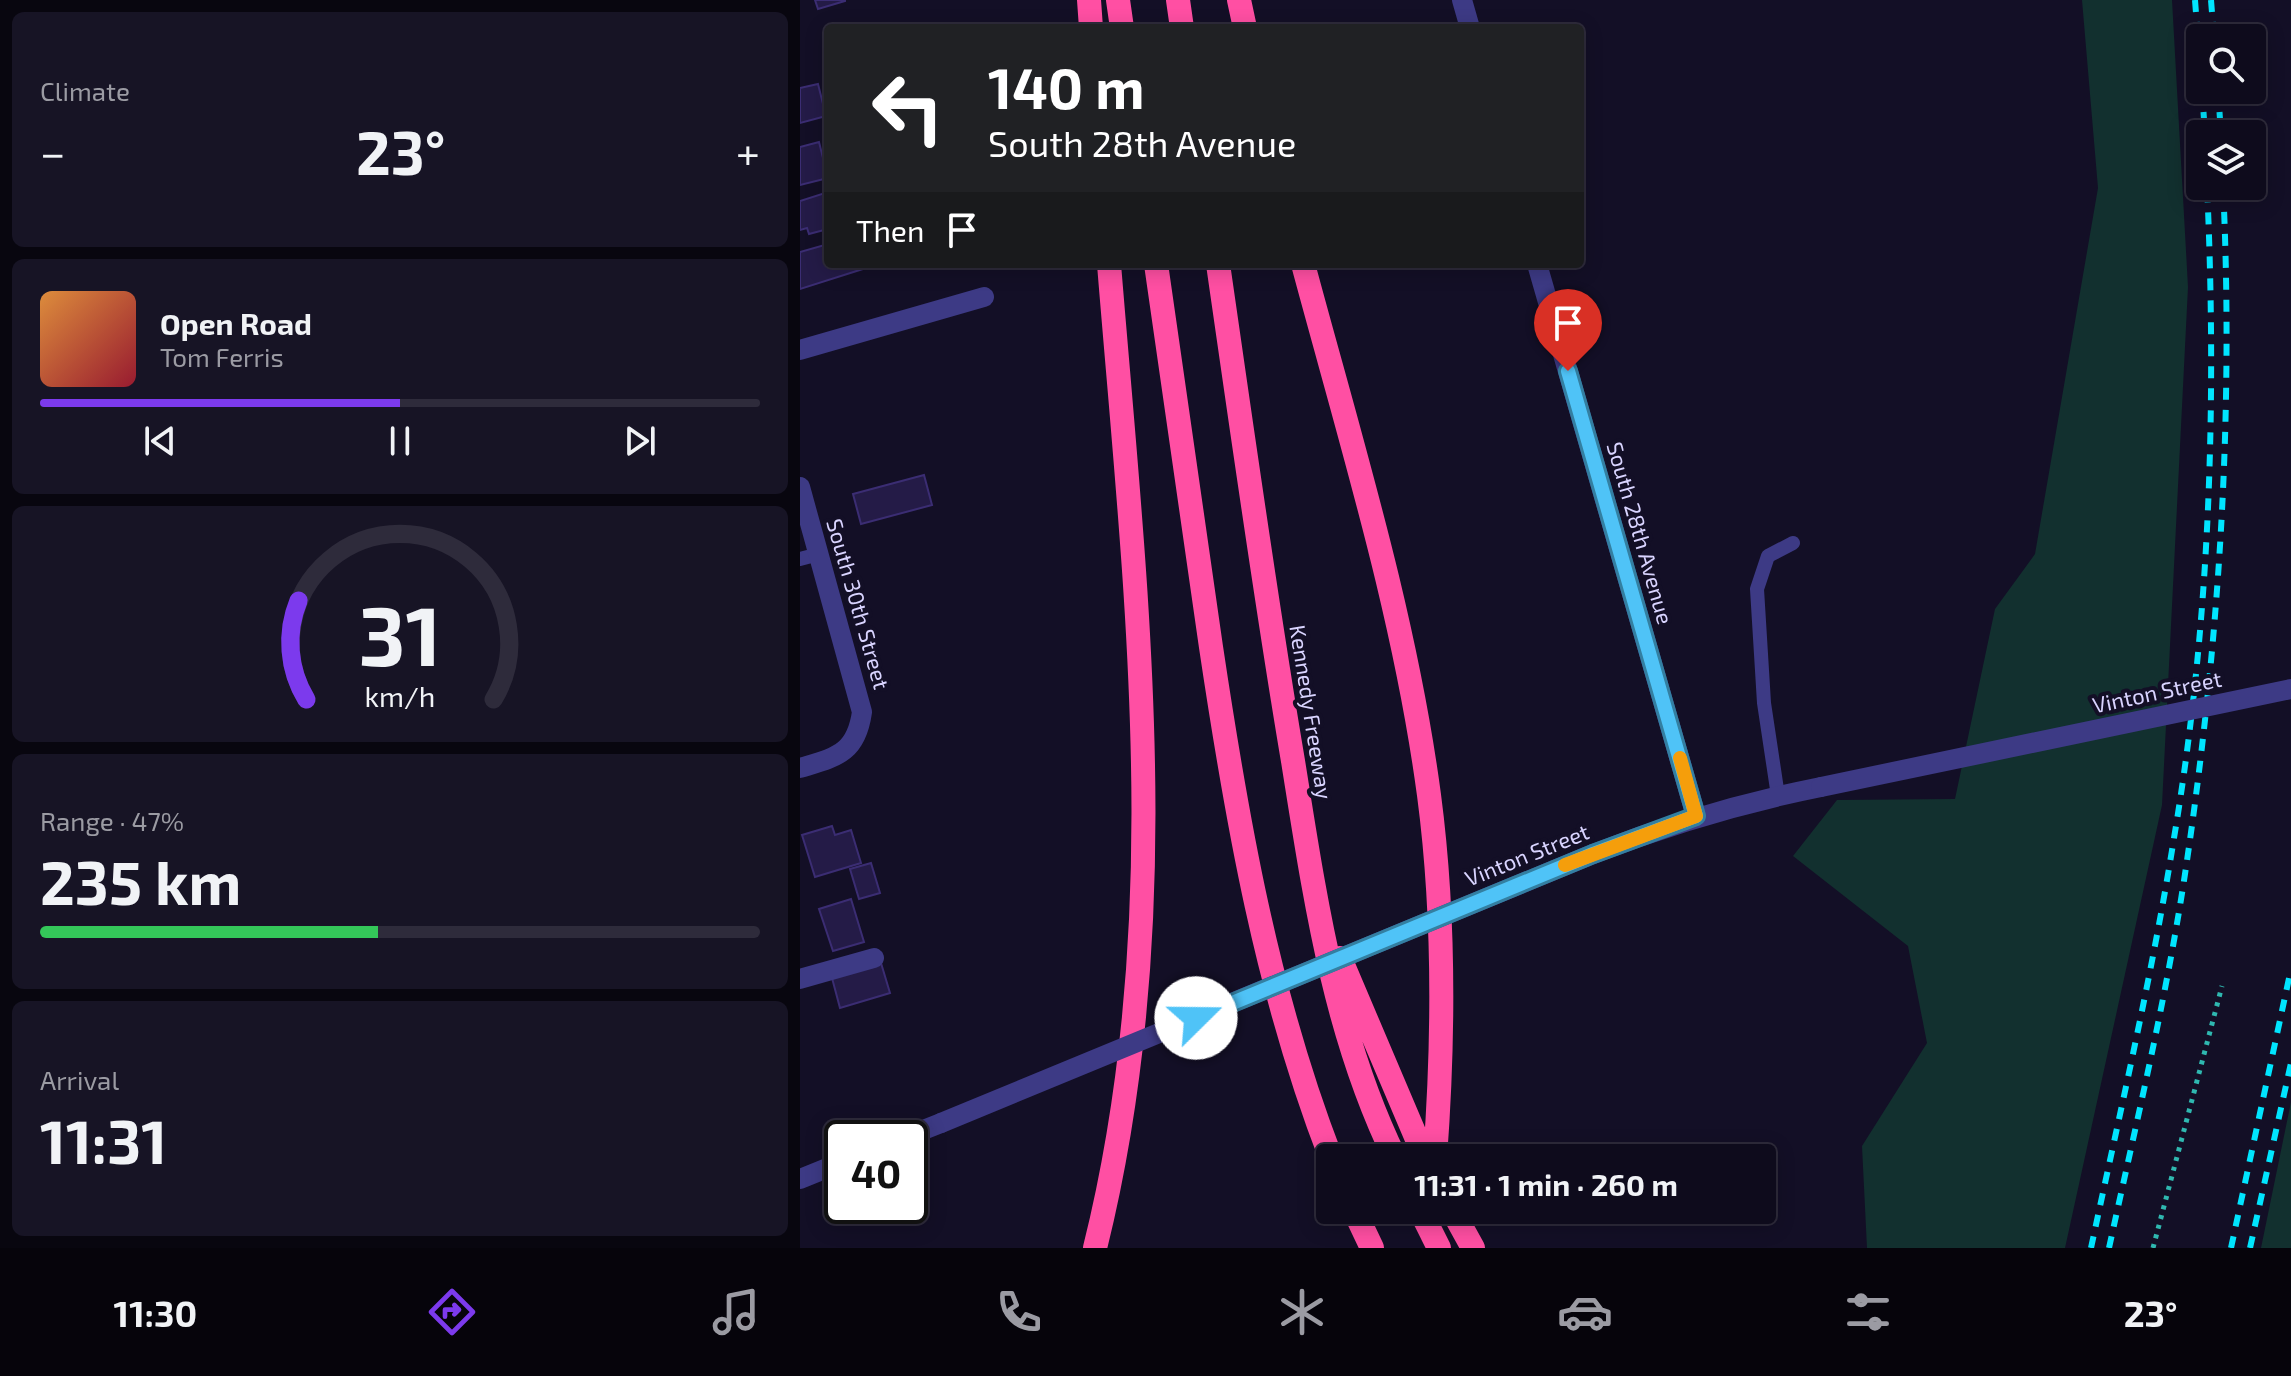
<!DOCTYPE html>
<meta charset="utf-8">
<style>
:root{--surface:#0e0b1c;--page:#171425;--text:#f1f3f6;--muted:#9b9ba3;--line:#2e2b3b;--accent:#7c3aed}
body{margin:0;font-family:"Exo 2",sans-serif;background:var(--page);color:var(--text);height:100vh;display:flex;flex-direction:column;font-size:30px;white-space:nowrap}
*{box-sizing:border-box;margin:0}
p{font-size:26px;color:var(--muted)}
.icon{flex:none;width:44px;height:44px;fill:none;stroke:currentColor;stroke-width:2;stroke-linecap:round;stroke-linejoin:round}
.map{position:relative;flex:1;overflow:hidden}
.sheet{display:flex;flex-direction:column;gap:12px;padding:12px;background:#08060f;width:800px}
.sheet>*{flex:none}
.hud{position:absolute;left:24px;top:24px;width:760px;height:244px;border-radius:8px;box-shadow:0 4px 20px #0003,0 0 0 2px var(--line);background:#202124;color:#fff;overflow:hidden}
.tools{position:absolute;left:1386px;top:24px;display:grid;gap:16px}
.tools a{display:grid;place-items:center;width:80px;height:80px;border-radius:8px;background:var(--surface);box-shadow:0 4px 20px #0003,0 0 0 2px var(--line);font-size:40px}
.speed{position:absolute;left:24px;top:1120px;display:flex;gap:16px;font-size:40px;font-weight:700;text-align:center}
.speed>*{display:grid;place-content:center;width:104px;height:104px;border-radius:50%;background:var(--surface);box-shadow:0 4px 20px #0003,0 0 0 2px var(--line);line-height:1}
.speed .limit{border:4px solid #111;border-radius:12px;background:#fff;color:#111}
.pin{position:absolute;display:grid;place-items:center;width:68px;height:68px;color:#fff;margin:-82px -34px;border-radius:50% 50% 50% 0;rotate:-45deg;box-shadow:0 0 8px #0007}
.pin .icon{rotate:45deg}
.me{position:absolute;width:88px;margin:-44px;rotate:68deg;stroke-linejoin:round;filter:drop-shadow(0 0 6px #0008)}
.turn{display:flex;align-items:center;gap:28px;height:168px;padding:0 32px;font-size:36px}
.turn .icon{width:104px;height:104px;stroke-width:2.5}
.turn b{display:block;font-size:56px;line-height:68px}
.then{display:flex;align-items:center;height:76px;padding:0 32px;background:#0003;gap:16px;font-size:30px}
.big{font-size:60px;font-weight:700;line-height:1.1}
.sheet .tile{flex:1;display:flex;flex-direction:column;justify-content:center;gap:12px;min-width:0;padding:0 28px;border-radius:12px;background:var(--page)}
.sheet .dial{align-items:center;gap:0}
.dial svg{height:208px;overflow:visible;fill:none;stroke:var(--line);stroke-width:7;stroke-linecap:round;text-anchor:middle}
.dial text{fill:var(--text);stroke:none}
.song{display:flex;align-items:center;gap:24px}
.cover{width:96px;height:96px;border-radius:12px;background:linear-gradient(135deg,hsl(30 70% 55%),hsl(350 70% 35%))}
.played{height:8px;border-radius:4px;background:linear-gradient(90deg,var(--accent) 50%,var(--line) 50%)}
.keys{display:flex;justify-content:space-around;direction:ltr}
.heat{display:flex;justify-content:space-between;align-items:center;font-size:44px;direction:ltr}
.charge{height:12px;border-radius:6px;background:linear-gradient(90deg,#34c759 47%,var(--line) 0)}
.trip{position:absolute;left:516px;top:1144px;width:460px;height:80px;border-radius:8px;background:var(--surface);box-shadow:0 4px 20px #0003,0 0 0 2px var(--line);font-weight:700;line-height:80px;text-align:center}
.tabs{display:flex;height:128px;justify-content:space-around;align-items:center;background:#06040b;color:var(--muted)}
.tabs .icon{width:56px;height:56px}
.tabs .on{color:var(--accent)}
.tabs b{font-size:36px;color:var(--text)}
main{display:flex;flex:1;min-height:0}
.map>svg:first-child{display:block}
.green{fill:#12302f}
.building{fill:#241b47;stroke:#3b2d73;stroke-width:2}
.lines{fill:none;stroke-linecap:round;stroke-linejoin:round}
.path{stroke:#2fb8b0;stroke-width:5;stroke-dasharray:4 6;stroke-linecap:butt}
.service{stroke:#3d3a85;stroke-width:14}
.minor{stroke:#3d3a85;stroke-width:20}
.tertiary{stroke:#3d3a85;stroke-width:20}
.motorway{stroke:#ff4fa3;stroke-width:24}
.rail{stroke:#00e5ff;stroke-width:6;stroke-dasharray:12 10;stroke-linecap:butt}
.tertiary-bridge{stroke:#3d3a85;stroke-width:20}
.motorway-bridge{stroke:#ff4fa3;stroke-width:24}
.route-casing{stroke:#337fa1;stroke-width:20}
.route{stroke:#4fc3f7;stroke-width:14}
.slow{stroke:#f59e0b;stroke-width:14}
.labels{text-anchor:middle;stroke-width:8;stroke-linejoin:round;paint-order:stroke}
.street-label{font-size:22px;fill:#d9d4ff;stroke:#130f26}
</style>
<main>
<section class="sheet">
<div class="tile"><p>Climate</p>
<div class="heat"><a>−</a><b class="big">23°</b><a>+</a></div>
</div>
<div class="tile">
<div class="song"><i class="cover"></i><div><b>Open Road</b><p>Tom Ferris</p></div></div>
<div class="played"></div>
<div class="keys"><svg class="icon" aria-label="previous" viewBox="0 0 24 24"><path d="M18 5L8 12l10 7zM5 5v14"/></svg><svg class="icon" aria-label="pause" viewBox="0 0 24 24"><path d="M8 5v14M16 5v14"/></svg><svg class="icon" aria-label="next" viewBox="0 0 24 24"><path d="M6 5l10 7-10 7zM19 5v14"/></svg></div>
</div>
<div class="tile dial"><svg viewBox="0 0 100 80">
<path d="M14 69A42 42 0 1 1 86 69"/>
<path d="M14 69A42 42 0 0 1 11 31" stroke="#7c3aed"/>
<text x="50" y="56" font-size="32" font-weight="700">31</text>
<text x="50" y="72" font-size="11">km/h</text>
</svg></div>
<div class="tile"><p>Range · 47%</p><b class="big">235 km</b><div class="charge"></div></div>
<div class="tile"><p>Arrival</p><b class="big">11:31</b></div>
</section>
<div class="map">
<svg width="1491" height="1248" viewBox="0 0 1491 1248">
<rect width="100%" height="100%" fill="#130f26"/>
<path class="green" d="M1282,0h90l16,287 -26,518 -97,443h-198l-5,-102 65,-103 -19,-97 -115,-90 44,-56 118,-1 40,-190 40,-55 63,-366z
M1491,1102v146h-30z"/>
<path class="building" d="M15,0h30v1l-27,8z
M18,84l8,32 -26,7v-35z
M19,142l9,36 -28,7v-38z
M28,192v37l-19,5 -2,-6 -7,2v-29z
M28,244v20h37l1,4 -66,21v-37z
M124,475l8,30 -71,19 -8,-30z
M32,826l3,9 16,-5 10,33 -46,14 -13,-42z
M71,863l9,30 -21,6 -9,-30z
M51,899l13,43 -31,9 -14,-42z
M81,963l9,30 -50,15 -8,-30z"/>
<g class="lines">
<path class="path" d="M1353,1248l69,-262"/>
<path class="service" d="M0,559l19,-5
M978,796l-14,-93 -7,-114 11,-33 25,-13"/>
<path class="minor" d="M662,0l8,28
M737,264l159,552
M0,350l184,-53
M0,487l62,225c-6,42 -26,45 -62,56
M0,979l74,-21"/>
<path class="tertiary" d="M793,854c77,-30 148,-51 228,-67
M103,1138l38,-15
M0,1179l42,-17"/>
<path class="motorway" d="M289,0l2,28
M318,0l4,28
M378,0l4,28
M439,0l6,28
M356,264c18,128 36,256 55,383 26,174 56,346 120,511
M418,264c24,166 47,332 75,497 22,137 41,272 102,397
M503,264c47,175 102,351 126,531 16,121 15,242 6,363
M540,958l85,200
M554,1210l18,38
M652,1210l21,38
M295,1248c82,-329 41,-651 14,-984"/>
<path class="rail" d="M1395,0l5,66
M1411,0l3,38
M1402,90l3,44
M1418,90l3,44
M1291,1248c29,-136 61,-272 83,-410 36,-214 43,-435 33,-652
M1309,1248c27,-124 57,-248 76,-374 34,-227 49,-458 38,-688
M1431,1248l60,-279
M1450,1248l41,-185"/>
<path class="tertiary-bridge" d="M1021,787l470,-98
M141,1123l652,-269"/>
<path class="motorway-bridge" d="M620,1210l19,38"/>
</g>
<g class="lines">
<defs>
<path id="route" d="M396,1018l397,-164 103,-38 -128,-445"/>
</defs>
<use href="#route" class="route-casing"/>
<use href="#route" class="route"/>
<path class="slow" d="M765,865l131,-49 -16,-58"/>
</g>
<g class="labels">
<g class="street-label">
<text transform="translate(840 533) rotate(74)" y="8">South 28th Avenue</text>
<text transform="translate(58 604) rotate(74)" y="8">South 30th Street</text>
<text transform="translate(1357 692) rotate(-12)" y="8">Vinton Street</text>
<text transform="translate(511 712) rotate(81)" y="8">Kennedy Freeway</text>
<text transform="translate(727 855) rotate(-22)" y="8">Vinton Street</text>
</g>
</g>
</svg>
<div class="tools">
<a><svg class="icon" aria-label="search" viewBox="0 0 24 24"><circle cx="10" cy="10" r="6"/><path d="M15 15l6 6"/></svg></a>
<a><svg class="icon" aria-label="layers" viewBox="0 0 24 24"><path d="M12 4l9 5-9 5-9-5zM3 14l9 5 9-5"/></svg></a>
</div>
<div class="speed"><div class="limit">40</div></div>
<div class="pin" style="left:768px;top:371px;background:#d93025"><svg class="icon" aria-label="arrive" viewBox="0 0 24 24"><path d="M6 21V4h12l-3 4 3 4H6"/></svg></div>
<svg class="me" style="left:396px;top:1018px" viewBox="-20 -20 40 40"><circle r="19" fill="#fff"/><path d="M0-13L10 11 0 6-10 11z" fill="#4fc3f7"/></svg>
<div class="trip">11:31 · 1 min · 260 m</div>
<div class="hud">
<div class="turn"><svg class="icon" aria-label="left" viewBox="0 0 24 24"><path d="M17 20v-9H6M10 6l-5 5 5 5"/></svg><div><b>140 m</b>South 28th Avenue</div></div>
<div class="then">Then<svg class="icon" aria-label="arrive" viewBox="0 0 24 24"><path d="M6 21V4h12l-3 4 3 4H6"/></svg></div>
</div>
</div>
</main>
<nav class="tabs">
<b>11:30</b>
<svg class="icon on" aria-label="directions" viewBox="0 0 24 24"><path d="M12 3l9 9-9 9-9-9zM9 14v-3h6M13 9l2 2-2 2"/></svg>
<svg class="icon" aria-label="music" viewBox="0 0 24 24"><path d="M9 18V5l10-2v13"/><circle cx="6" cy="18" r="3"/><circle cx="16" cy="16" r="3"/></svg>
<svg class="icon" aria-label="phone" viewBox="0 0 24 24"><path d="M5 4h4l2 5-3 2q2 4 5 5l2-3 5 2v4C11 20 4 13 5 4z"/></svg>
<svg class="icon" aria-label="climate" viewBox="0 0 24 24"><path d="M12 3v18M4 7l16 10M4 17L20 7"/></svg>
<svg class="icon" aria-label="car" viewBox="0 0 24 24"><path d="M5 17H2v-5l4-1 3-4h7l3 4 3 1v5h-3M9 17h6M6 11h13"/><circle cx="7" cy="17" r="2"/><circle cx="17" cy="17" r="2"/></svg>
<svg class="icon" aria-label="filters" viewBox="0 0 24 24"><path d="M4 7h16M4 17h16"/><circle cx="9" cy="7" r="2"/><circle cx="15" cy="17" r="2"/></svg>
<b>23°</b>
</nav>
